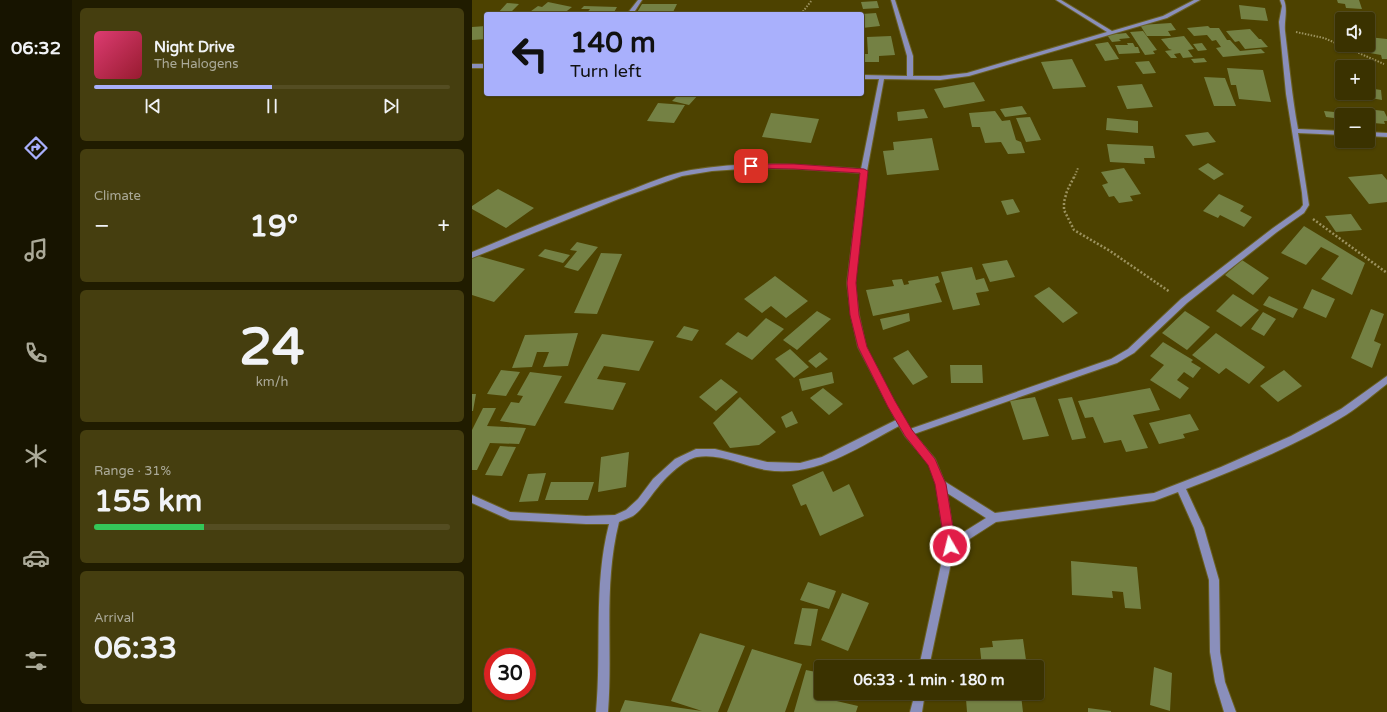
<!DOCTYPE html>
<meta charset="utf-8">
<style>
:root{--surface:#3a3200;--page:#453e0f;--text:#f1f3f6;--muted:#abaa99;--line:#544d22;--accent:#a9b0fc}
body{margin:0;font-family:"Varela Round",sans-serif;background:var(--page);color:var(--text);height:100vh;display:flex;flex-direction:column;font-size:15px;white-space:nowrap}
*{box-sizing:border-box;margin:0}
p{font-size:13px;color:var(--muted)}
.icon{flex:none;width:22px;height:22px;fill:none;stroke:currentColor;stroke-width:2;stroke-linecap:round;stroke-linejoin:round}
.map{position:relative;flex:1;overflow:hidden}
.sheet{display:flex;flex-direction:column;gap:8px;padding:8px;background:#201c00;width:400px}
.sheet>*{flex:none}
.top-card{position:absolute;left:12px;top:12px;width:380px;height:84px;border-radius:4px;box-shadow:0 1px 3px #0004,0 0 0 1px var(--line);background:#a9b0fc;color:#111;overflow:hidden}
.tools{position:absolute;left:863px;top:12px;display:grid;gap:8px}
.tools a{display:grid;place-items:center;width:40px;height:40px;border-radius:4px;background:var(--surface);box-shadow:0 1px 3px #0004,0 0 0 1px var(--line);font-size:20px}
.speed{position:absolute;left:12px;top:648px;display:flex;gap:8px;font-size:20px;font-weight:700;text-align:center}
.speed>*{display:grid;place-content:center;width:52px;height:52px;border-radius:50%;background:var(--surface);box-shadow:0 1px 3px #0004,0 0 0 1px var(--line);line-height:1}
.speed .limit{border:6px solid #d22;background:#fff;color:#111}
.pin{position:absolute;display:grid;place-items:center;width:34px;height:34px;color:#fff;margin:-17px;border-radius:8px;box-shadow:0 2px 6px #0006}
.me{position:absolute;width:44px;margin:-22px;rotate:352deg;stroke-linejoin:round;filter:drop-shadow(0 0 3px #0008)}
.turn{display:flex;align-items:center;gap:14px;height:84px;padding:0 20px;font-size:18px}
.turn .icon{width:52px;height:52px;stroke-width:2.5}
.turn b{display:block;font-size:28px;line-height:34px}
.big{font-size:30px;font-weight:700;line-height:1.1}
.sheet .tile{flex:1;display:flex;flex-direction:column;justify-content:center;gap:6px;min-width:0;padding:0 14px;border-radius:6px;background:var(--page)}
.sheet .dial{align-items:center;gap:0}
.dial b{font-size:52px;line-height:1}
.song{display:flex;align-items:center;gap:12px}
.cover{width:48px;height:48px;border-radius:6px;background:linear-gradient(135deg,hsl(340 70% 55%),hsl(350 70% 35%))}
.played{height:4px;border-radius:2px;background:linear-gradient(90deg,var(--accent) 50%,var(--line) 50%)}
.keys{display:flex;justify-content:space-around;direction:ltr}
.heat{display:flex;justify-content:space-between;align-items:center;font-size:22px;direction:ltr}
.charge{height:6px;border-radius:3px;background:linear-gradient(90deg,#34c759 31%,var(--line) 0)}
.trip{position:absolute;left:342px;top:660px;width:230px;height:40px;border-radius:4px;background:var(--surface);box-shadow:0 1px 3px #0004,0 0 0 1px var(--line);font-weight:700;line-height:40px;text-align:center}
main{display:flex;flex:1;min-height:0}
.menu{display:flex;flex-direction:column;width:72px;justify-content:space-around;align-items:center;background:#171400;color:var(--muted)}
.menu .icon{width:28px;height:28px}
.menu .selected{color:var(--accent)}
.menu b{font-size:18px;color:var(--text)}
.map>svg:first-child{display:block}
.building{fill:#748144}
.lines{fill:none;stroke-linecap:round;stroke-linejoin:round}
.street-casing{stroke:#6a6023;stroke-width:2}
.path-far1{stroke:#9b925e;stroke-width:2;stroke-dasharray:1.5 1.5;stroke-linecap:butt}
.path{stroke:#9b925e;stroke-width:2.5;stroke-dasharray:2 2;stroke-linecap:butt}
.street{fill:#8a8fbb;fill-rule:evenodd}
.route{fill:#e11d48;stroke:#92132f}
</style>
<main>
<nav class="menu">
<b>06:32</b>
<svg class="icon selected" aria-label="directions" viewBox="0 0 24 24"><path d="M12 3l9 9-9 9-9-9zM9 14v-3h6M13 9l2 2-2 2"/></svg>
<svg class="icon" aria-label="music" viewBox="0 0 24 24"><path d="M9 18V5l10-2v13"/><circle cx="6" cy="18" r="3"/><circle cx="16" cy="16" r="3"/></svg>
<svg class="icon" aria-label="phone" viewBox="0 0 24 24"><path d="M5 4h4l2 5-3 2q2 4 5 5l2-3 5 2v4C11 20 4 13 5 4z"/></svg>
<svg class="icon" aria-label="climate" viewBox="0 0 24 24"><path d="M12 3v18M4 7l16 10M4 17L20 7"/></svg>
<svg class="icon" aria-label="car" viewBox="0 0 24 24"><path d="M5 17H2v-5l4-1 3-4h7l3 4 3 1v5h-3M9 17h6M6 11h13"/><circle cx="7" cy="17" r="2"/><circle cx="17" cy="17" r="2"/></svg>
<svg class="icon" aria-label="filters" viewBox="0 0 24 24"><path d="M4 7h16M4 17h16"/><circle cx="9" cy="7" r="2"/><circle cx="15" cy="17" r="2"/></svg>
</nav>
<section class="sheet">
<div class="tile">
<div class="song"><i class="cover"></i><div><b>Night Drive</b><p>The Halogens</p></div></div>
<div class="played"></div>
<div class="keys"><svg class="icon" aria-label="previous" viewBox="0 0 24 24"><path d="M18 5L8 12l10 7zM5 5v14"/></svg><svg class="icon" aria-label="pause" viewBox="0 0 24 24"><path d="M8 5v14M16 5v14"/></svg><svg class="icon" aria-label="next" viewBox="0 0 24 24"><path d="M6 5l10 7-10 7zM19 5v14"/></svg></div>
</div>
<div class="tile"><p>Climate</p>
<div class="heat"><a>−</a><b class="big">19°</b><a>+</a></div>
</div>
<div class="tile dial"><b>24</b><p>km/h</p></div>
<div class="tile"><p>Range · 31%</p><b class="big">155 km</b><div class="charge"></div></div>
<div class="tile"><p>Arrival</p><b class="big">06:33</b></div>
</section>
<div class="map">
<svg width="915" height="712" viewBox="0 0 915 712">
<rect width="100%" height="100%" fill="#4d4200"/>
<path class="building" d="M865,0h22l3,9 -16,-1 -1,-4 -7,-1z
M405,1l2,7 -16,1 -2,-7z
M76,2l24,5 -9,7h-36l11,-8 4,1z
M35,3l12,1 -10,10h-12z
M170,4h35l-5,10h-36z
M767,5l26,3 3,13 -27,-2z
M112,6l33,1 -4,7h-27l4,-5h-9z
M206,11h19l-1,3h-18z
M404,13l4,13 -18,2v-14z
M699,23l5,7 -8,1 3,5h-24l-7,-11z
M14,26v13l-14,1v-13z
M736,26l2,2h9l8,12h3l10,11 21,-2 4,4 -42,4 -7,-9 5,-1 -5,-7 -4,1 -5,-6 -13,1 -7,-8z
M778,29l9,10h2l7,8 -23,2 -6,-8 -4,1 -9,-11z
M671,31l14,19 -4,1 2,3 -10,1 -15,-23z
M654,33l4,5 -11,1 2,2 -9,1 -5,-7z
M419,36l4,19 -16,1v6h-16v-8h5l-1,-17z
M712,36l10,13 -6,1 5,7 -10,1 -3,-5 -6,1 3,4h-6l-6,-7 7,-1 -3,-1 -8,-10z
M896,37l19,2v20h-5l-1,-4 -11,-2z
M636,42l11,17 -14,2 -10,-17z
M655,43h6l2,4h3l2,6 -21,1 -4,-9h13z
M730,43l5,7 -9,1 -5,-7z
M732,58l3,4 -13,1 -3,-4z
M600,59l14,28 -33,2 -12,-27z
M677,61l7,12 -13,1 -8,-12z
M755,68l36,2 8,32 -32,-3 -3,-14h-5z
M732,77l21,1 11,28h-22z
M502,82l11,19 -41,7 -10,-19z
M670,84l11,23 -26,2 -10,-23z
M896,88l13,2 1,10 -33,-6v-1h19z
M207,94h20l-10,11 -17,-4z
M186,103l27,2 -11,18 -27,-2z
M550,106l5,8 -22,3 -5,-8z
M452,109l4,9 -30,3 -1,-9z
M895,109l17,2 3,6v4h-3l1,3 -12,-1z
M523,111l7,10 8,-1 6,20 5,2 4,11 -17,1 -7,-12 -16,1 -5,-16h-8l-3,-14z
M852,111l31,3v1h-13v4l-16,-2z
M299,113l48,6 -8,24 -49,-6z
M558,117l11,23 -15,2 -10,-24z
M635,118l31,3v12l-32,-3z
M736,132l8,10 -23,4 -8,-11z
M460,138l7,32 -52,5 -4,-24 11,-1 -1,-8z
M635,144l46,2 2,12h-11l1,6 -35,-2z
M736,163l16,11 -10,6 -16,-11z
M652,168l17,26 -11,2 3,5 -14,2 -5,-7 -5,1 -7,-12 6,-2 -7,-11z
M910,174l5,6v22l-18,2 -21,-27z
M26,189l36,19 -28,20 -34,-19v-3z
M747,194l25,12 -4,5 12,6 -8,10 -24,-12 -2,3 -15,-7z
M541,199l7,13 -13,3 -6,-14z
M879,214l11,16 -26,2 -11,-16z
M832,226l61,37 -13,32 -31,-16 18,-23 -18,-9 -15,18 -25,-12z
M105,242l21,5 -20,24 -14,-4 13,-16 -7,-1z
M73,249l25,6 -7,8 -25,-7z
M129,253l21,1 -25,60 -23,-1z
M3,255l50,14 -31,33 -22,-7v-36z
M535,260l8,17 -25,5 -8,-18z
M770,260l27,18 -16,17 -28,-20z
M500,267l4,13 8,-2 5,13 -13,2 4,12 -27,5 -12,-38z
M303,276l33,25 -22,17 -15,-12 -9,7 -18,-14z
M466,276l2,6 -5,2 7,18 -69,14 -7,-26 28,-4 -2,-6 10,-1 2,6 5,-1 -1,-3z
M577,287l29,26 -15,10 -29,-27z
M840,289l23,10 -9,19 -23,-10z
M761,294l26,16 -18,17 -25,-16z
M797,296l29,13 -5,9 -30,-13z
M899,309l13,5 -10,27 7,3 -9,24 -21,-10z
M345,311l14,8 -34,31 -14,-10z
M713,311l25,16 -23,23 -25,-17z
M791,312l13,7 -12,17 -13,-7z
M437,313l1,8 -27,9 -3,-11z
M294,318l18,11 -32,31 -27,-16 13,-12 9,5z
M212,326l15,4 -7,11 -16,-4z
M106,333l-10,33 -25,1 6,-15h-12l-5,15 -20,1 13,-33z
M744,333l49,34 -16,17 -23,-16 -7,6 -27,-19z
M130,334l52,7 -15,30 -35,-5 -7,13 29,4 -13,27 -49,-7z
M691,342l30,18 -2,2 10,6 -8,10 -9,-6 -7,8 12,8 -9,11 -30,-19 14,-15 -14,-9z
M318,349l19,18 -15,11 -19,-19z
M436,350l20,27 -15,8 -20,-27z
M348,352l8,7 -12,9 -8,-7z
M478,365h32l1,18h-32z
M29,370l19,2 -14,24 -19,-2z
M812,370l18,16 -24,16 -18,-16z
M58,372l32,4 -27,50 -35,-5 11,-19 8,1 4,-7 -6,-1z
M360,372l2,11 -32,8 -3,-12z
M249,379l17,13 -22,19 -17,-14z
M351,388l20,16 -14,11 -19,-17z
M678,388l10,22 -27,5 15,33 -22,4 -5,-12 -17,3 -11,-26 -8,1 -7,-17z
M0,394h4l-3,17h-1z
M268,397l36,35 -17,13 -29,3 -17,-25z
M563,397l14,39 -26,4 -13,-39z
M600,397l14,41 -14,2 -14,-41z
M11,408h13l-9,18 39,2 -7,16 -29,-1 -13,27h-5v-40z
M320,411l6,12 -12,5 -5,-11z
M718,414l9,16 -16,4 2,4 -26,6 -10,-21z
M28,446l16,1 -14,29 -17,-1z
M157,452l-3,35 -28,5 3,-35z
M351,471l10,21 16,-8 15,32 -44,20 -14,-32 -5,2 -9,-21z
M74,473l-8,28 -19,1 9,-28z
M79,482h43l-6,18h-43z
M599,561l66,6 4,42 -16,-1 -2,-16 -11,-1 1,7 -41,-3z
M336,582l28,9 -7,18 -29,-9z
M370,593l27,10 -21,48 -27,-11z
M330,608l16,1 -7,37 -17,-2z
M228,633l45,13 -27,66h-98l5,-12 77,11 -31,-10z
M551,639l4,28h-45l-2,-19 13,-1 -1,-6z
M280,649l50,15 -17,48h-58z
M682,667l18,6 -2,38 -20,-6z
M334,670l15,3v20h9l-2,6 30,7 -2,6h-62z
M549,695l2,17h-56l-1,-13z
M616,708l23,3v1h-23z"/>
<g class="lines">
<defs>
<path id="street" d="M166,0h4l-9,14h-6z
M419,0h4l18,56v20h27l27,-3 140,-41 -51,-32h5l51,31 51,-15 31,-16h6l-33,18 -198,58 -29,4 -56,-1 -17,92 -12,112 4,32 7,32 28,55 16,27 201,-70 17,-10 53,-50 92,-71 27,-19 3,-4 -1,-12 -16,-99 -7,-72 3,-16 -2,-6h4c4,10 0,20 1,31 4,33 7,65 13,98l44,2v4l-44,-2 11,72 -5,8 -27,19 -90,71 -53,50 -17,10 -203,71 21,25 9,22 51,32 159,-20 67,-26 70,-31 50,-27 46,-33v8c-13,10 -27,22 -41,31 -50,31 -106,53 -160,74l18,39 15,52 1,72 5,30 11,30h-12l-9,-30 -5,-30 -1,-72 -15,-52 -16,-36 -24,9 -158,21 -42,27 -25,118h-10l26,-121 -9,-62 -7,-20 -24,-28 -6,-10c-42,22 -83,52 -133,44 -22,-4 -46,-17 -69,-13 -12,2 -30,19 -38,29 -9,10 -15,22 -26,30 -4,2 -10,4 -14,6 -16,64 -6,126 -11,190h-12c6,-63 -3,-126 13,-188h-23l-76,-4 -38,-17v-8l38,17 76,4 29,-1 11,-5 12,-11 15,-20 22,-20 21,-10h19l52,13 33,1 22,-6 74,-37 -38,-73 -7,-32 -4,-32 14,-110 -62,-4 -43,-1 -44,3 -30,5 -61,22 -149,60v-6c50,-21 101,-42 153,-60 22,-8 43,-18 66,-22 57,-10 114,-5 170,-1l18,-90h-17v-4l45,1v-20zM475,493l39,25 -32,20z
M0,64h14v4h-14z
M896,132l19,1v4l-19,-1z
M443,693h10l-3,19h-12z"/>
</defs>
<use href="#street" class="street-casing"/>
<path class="path-far1" d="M329,14l11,-14
M824,32l28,6 60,26
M602,178l4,-10"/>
<path class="path" d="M602,177l-7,14 -3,11v8l10,20 36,21 60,41
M841,219l74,54"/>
<use href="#street" class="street"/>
</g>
<path class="route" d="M276,164h46l70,5 4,2 -12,112 3,32 8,32 28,54 17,29 23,29 6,14 5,11 10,62 -2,3 -4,2 -4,-2 -1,-3 -10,-62 -4,-11 -3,-8 -23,-29 -17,-29 -30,-60 -8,-32 -3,-32 13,-110 -66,-4 -43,-1 -3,-1z"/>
</svg>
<div class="tools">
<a><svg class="icon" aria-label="sound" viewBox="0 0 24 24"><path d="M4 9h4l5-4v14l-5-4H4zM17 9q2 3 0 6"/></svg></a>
<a>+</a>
<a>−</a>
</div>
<div class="speed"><div class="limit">30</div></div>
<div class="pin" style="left:279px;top:166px;background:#d93025"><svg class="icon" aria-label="arrive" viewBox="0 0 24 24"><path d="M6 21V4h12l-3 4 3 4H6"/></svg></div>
<svg class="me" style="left:478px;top:546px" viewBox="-20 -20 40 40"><circle r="17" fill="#e11d48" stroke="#fff" stroke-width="3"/><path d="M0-11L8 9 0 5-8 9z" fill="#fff"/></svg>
<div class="trip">06:33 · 1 min · 180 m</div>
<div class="top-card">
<div class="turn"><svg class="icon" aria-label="left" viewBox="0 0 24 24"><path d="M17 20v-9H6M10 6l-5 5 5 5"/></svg><div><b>140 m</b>Turn left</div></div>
</div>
</div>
</main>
